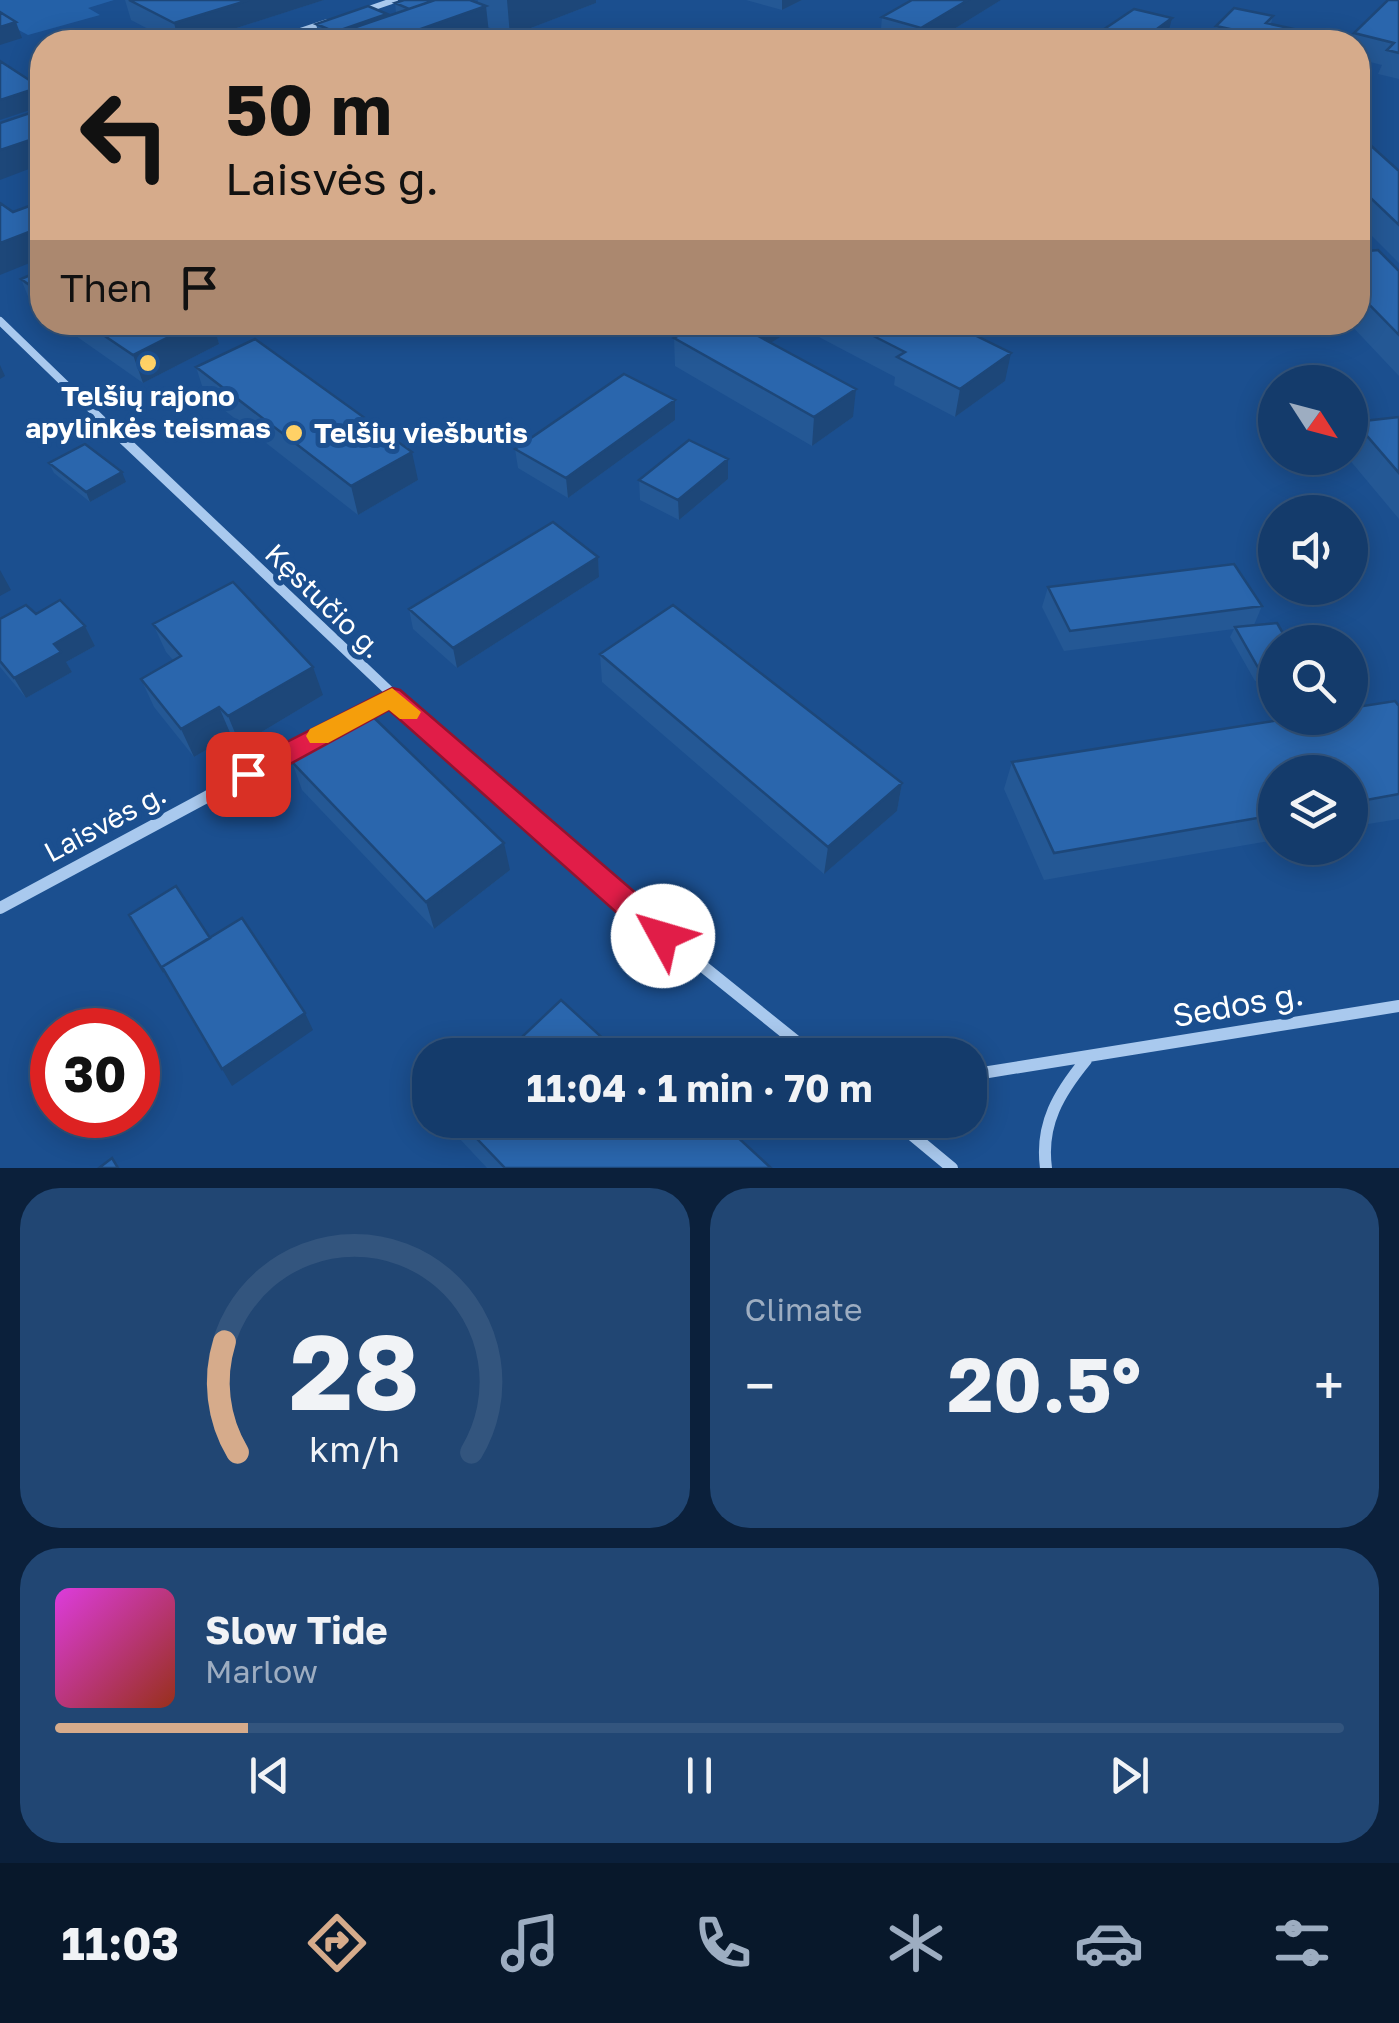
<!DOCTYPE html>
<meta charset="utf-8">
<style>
:root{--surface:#143b6b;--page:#214673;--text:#f1f3f6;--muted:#9dadc1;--line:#33557e;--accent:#d6ab8b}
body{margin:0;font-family:"Golos Text",sans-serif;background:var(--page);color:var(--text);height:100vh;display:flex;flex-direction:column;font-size:38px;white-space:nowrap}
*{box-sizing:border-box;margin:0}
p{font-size:32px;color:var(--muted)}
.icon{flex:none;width:55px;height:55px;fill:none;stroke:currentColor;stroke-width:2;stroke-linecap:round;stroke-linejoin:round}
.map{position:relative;height:1168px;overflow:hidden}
.details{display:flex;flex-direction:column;gap:20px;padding:20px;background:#0b203b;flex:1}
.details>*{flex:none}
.banner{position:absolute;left:30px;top:30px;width:1340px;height:305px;border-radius:40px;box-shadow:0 5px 25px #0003,0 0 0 2px var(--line);background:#d6ab8b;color:#111;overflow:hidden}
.needle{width:65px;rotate:126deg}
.fabs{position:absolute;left:1258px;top:365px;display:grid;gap:20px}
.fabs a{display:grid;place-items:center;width:110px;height:110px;border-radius:50%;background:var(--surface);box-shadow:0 5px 25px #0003,0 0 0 2px var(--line);font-size:50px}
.speed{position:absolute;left:30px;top:1008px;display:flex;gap:20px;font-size:50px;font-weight:700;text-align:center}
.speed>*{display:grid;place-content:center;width:130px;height:130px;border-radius:50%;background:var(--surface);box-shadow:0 5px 25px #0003,0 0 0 2px var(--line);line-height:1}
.speed .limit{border:15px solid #d22;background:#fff;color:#111}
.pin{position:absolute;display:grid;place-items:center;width:85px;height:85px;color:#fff;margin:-42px;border-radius:20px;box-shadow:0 5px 15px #0006}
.me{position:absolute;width:110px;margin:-55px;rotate:309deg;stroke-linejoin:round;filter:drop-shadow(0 0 8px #0008)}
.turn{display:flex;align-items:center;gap:35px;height:210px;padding:0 30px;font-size:45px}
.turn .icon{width:130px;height:130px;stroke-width:2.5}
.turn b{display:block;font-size:70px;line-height:85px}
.then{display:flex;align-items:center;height:95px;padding:0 30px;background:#0003;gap:20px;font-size:38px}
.big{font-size:75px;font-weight:700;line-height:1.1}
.details .card{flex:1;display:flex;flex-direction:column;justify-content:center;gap:15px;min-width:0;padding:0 35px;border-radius:40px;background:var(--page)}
.details .dial{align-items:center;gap:0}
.dial svg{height:260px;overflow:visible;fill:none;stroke:var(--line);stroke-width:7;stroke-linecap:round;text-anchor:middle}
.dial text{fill:var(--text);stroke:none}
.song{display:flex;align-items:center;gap:30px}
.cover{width:120px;height:120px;border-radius:15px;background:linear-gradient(135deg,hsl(300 70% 55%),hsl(10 70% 35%))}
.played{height:10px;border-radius:5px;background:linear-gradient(90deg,var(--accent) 15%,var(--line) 15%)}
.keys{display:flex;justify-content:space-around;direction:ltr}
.heat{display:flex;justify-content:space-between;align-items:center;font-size:55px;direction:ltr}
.details .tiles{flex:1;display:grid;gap:20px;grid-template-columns:1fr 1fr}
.card:last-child{grid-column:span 2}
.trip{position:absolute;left:412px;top:1038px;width:575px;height:100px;border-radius:40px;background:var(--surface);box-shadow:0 5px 25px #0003,0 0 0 2px var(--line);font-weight:700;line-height:100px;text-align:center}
.tabs{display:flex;height:160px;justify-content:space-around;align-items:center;background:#08182b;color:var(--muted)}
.tabs .icon{width:70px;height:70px}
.tabs .selected{color:var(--accent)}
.tabs b{font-size:45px;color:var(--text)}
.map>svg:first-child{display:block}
.green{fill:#2461a8}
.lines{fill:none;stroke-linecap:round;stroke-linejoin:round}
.street-far3{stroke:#a9c9ee;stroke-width:6}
.street-far2{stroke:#a9c9ee;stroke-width:8}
.street-far1{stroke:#a9c9ee;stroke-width:10}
.street{stroke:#a9c9ee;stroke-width:12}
.wall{fill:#245895}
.shaded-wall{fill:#1d4779}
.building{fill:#2a66ad;stroke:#1d4779;stroke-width:2.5}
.route{fill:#e11d48;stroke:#92132f;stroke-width:2.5}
.slow{fill:#f59e0b}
.poi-dot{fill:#ffd166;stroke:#1b4f8f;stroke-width:4}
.labels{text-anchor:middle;stroke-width:10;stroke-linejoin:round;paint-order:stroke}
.poi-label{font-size:28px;font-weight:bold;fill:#fff;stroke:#1b4f8f}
.street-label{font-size:28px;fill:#fff;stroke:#1b4f8f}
.near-street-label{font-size:32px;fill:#fff;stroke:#1b4f8f}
</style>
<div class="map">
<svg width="1399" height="1168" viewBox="0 0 1399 1168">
<rect width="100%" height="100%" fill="#1b4f8f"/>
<path class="green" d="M0,0h114l-26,8 12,7 -72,20 -28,-15z"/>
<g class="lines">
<path class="street-far3" d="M363,11l32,-11
M267,42l60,-20"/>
<path class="street-far2" d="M0,321l125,121"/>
<path class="street-far1" d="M123,439l339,321
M274,760l117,-63"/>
<path class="street" d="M459,758l149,132 205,165
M0,908l279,-150
M970,1075l429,-69
M894,1120l58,48
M1046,1168c-6,-44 13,-75 40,-108"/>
</g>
<path class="wall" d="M125,0h199l-131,42h-20l-42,-22z
M478,0h118v3l-86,33 -22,-9 2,15h-178l8,-2 -4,-16 72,-8 11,-3 -3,-1 -1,-9h83z
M746,0h56l-20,10z
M1001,0l-68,42h-46l-7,-2 2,-23z
M1399,0v79l-21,-5 4,-9 -24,-6v-17h-7l3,-9z
M1273,16l-2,8 28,18h-88l5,-16z
M1358,134l41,37v92l-41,-41z
M1358,252l41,19v105l-51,-54h10z
M42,270v43l-10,-7 -11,-27z
M56,322h157l6,22 -76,39z
M425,322h40l-22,12z
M702,322h246l57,59 -50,36 -61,-32 1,-8 -97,-51 -28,17 83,74 -41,29 -137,-80 -1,-28z
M196,367l222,113 -60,35 -153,-120z
M675,400v20l-107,78 -50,-30 -3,-19z
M1399,417v102l-51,-61h2v-24l5,-12z
M49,463l77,19 -36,20 -36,-29z
M728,479l-49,41 -39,-20 -1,-20z
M598,557l1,20 -142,91 -44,-39 -4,-20z
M1048,587l214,19 -8,19 21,17v37l-20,2 -25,-44 4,-8 -170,22 -22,-44z
M36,614l49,12 10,20 -29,16 6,10 -46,26 -26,-31v-48z
M153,624l170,71 -83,50 -9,-10 -37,22 -40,-50 -13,-28 32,-19 -7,-8z
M600,654l302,129 -5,28 -73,63 -222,-192z
M1399,706v113l-49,8v-55h-75v68l-231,40 -40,-91 8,-27z
M292,762l218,108 -76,59 -132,-139z
M452,1120h267l52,48h-284l-29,-31z"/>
<path class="shaded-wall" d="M249,0h75l-131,42h-14l-5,-19z
M507,0h89v3l-86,33z
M782,0h20l-20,10z
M968,0h33l-68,42h-14l2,-14z
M486,6l4,36h-106z
M387,14l3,16 -53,12 -2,-10z
M1172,18l-4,16 -11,8h-18z
M16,22l6,16 -22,7v-18z
M40,87l2,6v13l-42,14v-20z
M42,136v28l-42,16v-30z
M42,227v31l-42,17v-32z
M198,322h15l6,22 -76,39 -10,-28z
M441,322h24l-22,12z
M759,322h39v4l-52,32 1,-28z
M1011,353l-6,28 -50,36 5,-28z
M0,365l5,11 -5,3z
M856,389l-3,28 -41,29 2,-29z
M675,400v20l-107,78 -2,-20z
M412,452l6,28 -60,35 -7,-29z
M728,459v20l-49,41 -1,-20z
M122,472l4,10 -36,20 -4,-10z
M598,557l1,20 -142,91 -4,-20z
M0,570l11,20 -11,6z
M85,626l10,20 -29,16 6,10 -46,26 -12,-20 40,-34z
M313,667l10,28 -83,50 -12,-29z
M219,707l12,28 -37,22 -13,-28z
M902,783l-5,28 -73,63 4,-27z
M504,843l6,27 -76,59 -8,-27z
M305,1013l8,17 -81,56 -10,-17z"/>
<path class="building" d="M129,0h120l-75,23z
M404,0h31l-26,9 -14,-6z
M435,0h35l16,6 -102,36h-72z
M912,0h56l-47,28 -39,-11z
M1388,0h11v53l-12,-3 7,-7 -40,-10z
M368,6l19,8 -52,18 -19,-8z
M1234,8l39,8 -7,7 37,8 -10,11h-3l-74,-16z
M1134,9l38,9 -33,24h-54z
M0,12l16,10 -16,5z
M640,33l24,9h-46z
M0,61l40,26 -40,13z
M42,109v27l-42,14v-27z
M1358,134l41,37v54l-41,-39z
M40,202l2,2v23l-42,16v-40l13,9z
M1378,250l21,21v64l-41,-42v-41z
M42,270v24l-21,-15z
M84,322h114l-65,33z
M702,322h57l-12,8 109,59 -42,28 -140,-79z
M846,322h102l63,31 -51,36 -63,-32 8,-5z
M255,339l157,113 -61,34 -155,-119z
M624,374l51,26 -109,78 -51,-29z
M1399,417v56l-44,-51z
M689,440l39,19 -50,41 -39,-20z
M85,444l37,28 -36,20 -37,-29z
M553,522l45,35 -145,91 -44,-39z
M1234,564l28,42 -192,25 -22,-44z
M233,582l80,85 -85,49 -9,-9 -38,22 -40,-50 40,-23 -28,-32z
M60,600l25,26 -31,18 7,8 -47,26 -14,-17v-42l26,-14 10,9z
M673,605l229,178 -74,64 -228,-193z
M1277,623l11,19h-13v28l-15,1 -25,-44z
M1395,701l4,5v88l-49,9v-31h-75v43l-221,38 -42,-91 280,-44h58v-10z
M368,712l136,131 -78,59 -134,-140z
M176,886l34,52 -48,29 2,5 -35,-57z
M242,918l63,95 -83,56 -60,-102z
M561,1000l60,55h-118z
M459,1120h260l52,48h-266z
M112,1158l6,10h-19z"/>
<path class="route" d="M392,688l8,2 274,236 4,10 -4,9 -11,4 -10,-4 -264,-235 -132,72h-19l-3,-8 3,-7z"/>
<path class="slow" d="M392,688l29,24 -4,7h-17l-11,-9 -61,33h-18l-4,-7 4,-7z"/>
<g class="poi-dot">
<circle cx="148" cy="363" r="10"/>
<circle cx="294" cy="433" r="10"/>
</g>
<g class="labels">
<g class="poi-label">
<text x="148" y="406">Telšių rajono<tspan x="148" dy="32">apylinkės teismas</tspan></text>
<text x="314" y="443" text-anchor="start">Telšių viešbutis</text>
</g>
<g class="street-label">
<text transform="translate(324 601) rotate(44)" y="10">Kęstučio g.</text>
<text transform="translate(105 823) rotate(-28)" y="10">Laisvės g.</text>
</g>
<g class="near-street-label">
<text transform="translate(1238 1005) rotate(-10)" y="11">Sedos g.</text>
</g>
</g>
</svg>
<div class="fabs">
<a><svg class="needle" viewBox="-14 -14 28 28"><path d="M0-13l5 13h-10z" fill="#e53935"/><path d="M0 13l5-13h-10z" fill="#9dadc1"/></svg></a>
<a><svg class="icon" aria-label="sound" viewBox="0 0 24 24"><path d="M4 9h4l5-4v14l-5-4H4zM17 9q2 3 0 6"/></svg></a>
<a><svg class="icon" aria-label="search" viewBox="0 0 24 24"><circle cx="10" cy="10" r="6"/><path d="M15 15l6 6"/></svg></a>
<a><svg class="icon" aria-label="layers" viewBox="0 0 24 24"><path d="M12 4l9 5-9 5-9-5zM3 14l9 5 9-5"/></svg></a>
</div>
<div class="speed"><div class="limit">30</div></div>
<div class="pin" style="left:248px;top:774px;background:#d93025"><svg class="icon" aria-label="arrive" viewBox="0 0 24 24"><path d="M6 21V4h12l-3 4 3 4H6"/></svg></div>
<svg class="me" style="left:663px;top:936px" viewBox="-20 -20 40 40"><circle r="19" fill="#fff"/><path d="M0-13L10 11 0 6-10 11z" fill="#e11d48"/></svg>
<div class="trip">11:04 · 1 min · 70 m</div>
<div class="banner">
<div class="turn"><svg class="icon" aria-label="left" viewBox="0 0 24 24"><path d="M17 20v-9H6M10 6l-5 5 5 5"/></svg><div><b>50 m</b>Laisvės g.</div></div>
<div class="then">Then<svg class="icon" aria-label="arrive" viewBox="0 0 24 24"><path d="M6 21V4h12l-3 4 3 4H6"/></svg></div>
</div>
</div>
<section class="details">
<div class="tiles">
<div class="card dial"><svg viewBox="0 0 100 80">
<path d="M14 69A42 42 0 1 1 86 69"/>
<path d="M14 69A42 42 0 0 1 10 35" stroke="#d6ab8b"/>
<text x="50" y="56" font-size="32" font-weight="700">28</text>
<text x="50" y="72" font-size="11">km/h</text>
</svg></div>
<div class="card"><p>Climate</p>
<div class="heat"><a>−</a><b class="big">20.5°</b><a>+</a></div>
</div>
<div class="card">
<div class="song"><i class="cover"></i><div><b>Slow Tide</b><p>Marlow</p></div></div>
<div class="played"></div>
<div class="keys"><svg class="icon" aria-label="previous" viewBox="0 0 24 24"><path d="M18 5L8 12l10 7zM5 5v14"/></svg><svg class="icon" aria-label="pause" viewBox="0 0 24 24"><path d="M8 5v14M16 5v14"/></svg><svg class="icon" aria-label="next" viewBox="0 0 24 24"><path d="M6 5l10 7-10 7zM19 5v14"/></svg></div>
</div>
</div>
</section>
<nav class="tabs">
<b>11:03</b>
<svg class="icon selected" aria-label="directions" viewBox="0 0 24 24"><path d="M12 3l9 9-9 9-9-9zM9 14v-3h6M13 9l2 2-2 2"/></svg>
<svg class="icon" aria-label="music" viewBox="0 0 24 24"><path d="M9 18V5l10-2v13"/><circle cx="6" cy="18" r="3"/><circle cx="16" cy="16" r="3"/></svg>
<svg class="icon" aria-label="phone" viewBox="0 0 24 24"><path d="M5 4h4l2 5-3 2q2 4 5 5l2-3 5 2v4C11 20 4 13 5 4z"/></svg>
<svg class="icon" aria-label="climate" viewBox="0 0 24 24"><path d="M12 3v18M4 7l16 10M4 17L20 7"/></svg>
<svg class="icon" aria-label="car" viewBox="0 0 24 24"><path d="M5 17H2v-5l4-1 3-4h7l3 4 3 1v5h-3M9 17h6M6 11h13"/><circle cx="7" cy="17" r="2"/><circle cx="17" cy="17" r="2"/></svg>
<svg class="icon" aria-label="filters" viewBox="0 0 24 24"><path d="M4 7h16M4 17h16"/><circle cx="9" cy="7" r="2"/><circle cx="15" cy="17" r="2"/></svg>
</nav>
